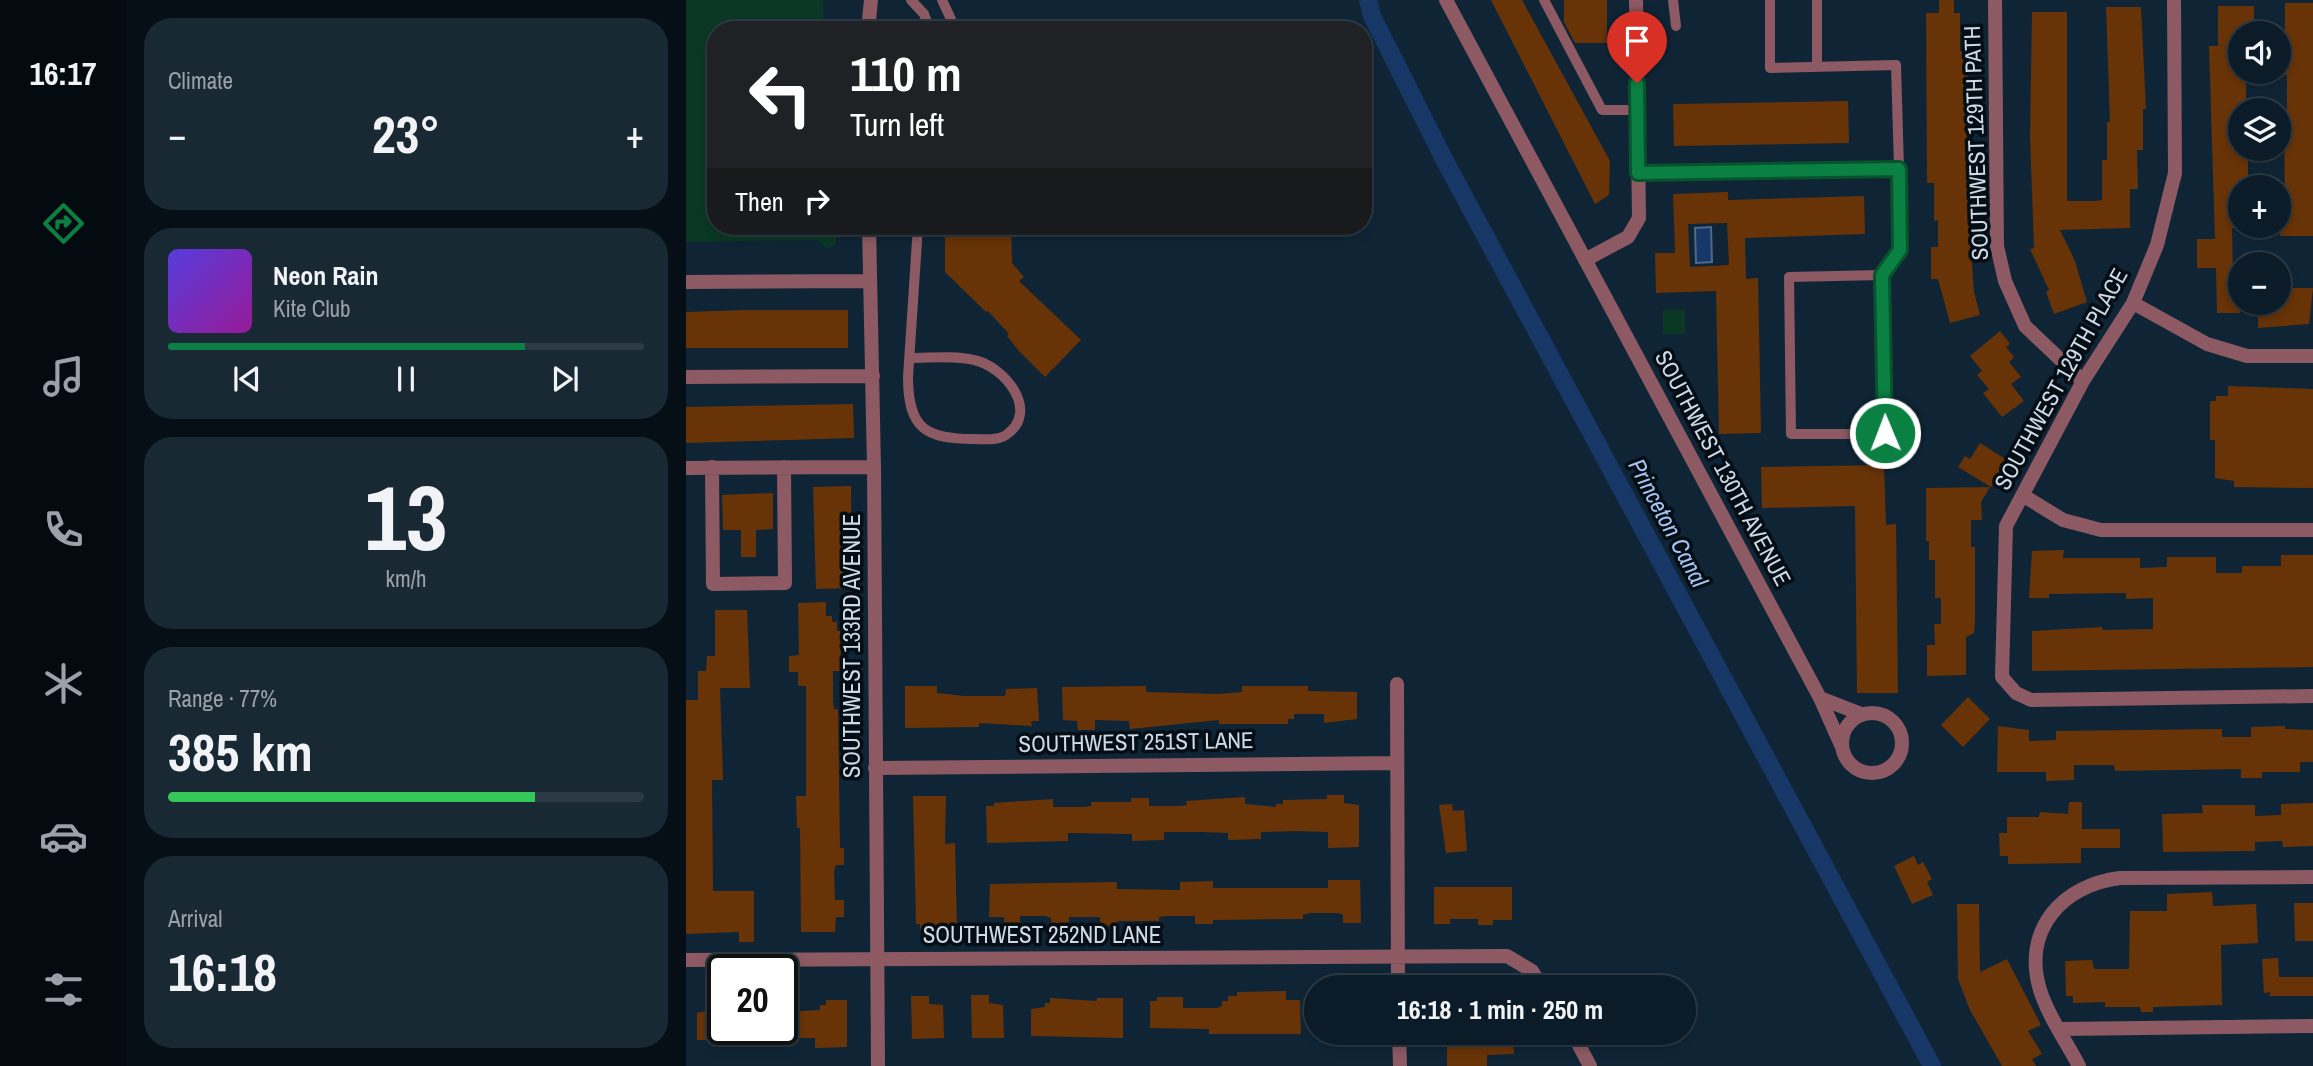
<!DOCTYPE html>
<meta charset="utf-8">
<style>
:root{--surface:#0b1c28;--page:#192934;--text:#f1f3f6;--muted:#9aa1a8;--line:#2b3a45;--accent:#0b8043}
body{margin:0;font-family:"Archivo Narrow",sans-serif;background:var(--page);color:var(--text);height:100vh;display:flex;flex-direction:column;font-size:26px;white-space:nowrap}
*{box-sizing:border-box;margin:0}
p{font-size:23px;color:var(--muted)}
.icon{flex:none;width:38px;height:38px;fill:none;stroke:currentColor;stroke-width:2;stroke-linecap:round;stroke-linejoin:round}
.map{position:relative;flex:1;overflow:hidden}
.side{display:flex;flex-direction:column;gap:18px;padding:18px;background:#060f16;width:560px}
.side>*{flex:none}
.banner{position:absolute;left:21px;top:21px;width:665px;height:214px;border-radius:28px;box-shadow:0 4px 10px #0003,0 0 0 2px var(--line);background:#202124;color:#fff;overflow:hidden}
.buttons{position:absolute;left:1542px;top:21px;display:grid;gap:14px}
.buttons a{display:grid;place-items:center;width:63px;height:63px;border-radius:50%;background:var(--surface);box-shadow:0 4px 10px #0003,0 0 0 2px var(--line);font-size:35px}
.speed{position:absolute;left:21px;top:954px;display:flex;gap:14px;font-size:35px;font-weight:700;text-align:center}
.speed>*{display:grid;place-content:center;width:91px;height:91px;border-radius:50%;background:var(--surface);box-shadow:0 4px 10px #0003,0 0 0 2px var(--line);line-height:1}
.speed .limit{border:4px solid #111;border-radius:10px;background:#fff;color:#111}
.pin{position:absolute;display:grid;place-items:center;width:60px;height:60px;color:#fff;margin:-72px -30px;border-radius:50% 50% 50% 0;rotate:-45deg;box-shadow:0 0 7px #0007}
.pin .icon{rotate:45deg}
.me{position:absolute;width:77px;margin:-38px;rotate:359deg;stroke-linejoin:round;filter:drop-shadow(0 0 5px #0008)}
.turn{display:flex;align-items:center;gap:24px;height:147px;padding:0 28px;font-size:32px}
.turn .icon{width:91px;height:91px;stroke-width:2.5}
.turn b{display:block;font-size:49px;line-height:60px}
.then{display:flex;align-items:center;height:66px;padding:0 28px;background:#0003;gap:14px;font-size:26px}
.big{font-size:52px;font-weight:700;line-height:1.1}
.side .card{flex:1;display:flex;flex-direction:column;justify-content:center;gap:10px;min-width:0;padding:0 24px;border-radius:28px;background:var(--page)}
.side .dial{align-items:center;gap:0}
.dial b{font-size:91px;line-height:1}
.song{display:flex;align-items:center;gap:21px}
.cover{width:84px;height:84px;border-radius:10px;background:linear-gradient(135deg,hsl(250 70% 55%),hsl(300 70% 35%))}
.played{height:7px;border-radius:4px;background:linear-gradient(90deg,var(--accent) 75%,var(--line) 75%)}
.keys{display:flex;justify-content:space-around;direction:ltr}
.heat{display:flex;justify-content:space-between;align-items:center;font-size:38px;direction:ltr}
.charge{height:10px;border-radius:5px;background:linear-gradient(90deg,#34c759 77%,var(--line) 0)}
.trip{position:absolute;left:618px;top:975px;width:392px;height:70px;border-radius:35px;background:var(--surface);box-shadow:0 4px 10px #0003,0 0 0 2px var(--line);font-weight:700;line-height:70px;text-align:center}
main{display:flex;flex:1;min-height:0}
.tabs{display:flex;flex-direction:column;width:126px;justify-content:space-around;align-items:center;background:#040b10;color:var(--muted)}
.tabs .icon{width:49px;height:49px}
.tabs .on{color:var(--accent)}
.tabs b{font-size:32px;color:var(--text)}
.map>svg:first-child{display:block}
.green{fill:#0a3824}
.water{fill:#173767;stroke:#4e688d;stroke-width:2}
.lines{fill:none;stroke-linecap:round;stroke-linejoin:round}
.canal{stroke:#173767;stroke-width:18}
.building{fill:#683307;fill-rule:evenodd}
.service{stroke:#8d5a63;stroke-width:10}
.minor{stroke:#8d5a63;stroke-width:14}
.route-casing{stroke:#07532c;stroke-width:18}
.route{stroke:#0b8043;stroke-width:12}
.labels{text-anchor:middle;stroke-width:7;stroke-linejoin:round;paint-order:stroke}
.street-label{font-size:23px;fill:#cedbe6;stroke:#050d15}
.water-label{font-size:24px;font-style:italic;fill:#a6c4f2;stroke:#050d15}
</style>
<main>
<nav class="tabs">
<b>16:17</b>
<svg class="icon on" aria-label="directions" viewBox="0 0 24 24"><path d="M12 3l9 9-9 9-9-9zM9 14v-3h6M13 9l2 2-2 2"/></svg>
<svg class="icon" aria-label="music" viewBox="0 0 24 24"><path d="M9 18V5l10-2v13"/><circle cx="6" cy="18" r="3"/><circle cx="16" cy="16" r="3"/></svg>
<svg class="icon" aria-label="phone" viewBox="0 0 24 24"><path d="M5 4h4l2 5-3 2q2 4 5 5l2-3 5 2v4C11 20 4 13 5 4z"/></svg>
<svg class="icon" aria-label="climate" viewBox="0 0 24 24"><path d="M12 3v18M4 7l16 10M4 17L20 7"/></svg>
<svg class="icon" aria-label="car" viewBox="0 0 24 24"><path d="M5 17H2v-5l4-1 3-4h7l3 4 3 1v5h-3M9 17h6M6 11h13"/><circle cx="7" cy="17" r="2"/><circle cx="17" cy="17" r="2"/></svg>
<svg class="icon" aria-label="filters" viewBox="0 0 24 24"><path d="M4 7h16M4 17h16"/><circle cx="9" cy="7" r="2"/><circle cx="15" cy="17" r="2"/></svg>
</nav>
<section class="side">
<div class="card"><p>Climate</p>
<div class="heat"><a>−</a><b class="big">23°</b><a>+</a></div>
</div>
<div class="card">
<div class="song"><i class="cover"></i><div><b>Neon Rain</b><p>Kite Club</p></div></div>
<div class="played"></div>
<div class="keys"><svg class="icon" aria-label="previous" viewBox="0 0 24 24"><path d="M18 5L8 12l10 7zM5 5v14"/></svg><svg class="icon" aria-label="pause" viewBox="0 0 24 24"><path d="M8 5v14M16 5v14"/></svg><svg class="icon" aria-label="next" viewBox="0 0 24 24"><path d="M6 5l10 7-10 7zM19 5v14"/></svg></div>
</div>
<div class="card dial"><b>13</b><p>km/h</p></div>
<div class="card"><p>Range · 77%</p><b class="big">385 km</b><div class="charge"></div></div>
<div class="card"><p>Arrival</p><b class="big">16:18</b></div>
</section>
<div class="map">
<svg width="1627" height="1066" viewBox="0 0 1627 1066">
<rect width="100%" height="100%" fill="#0f2536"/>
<path class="green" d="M0,0h137l1,30h-108v196h111v3l9,6v9l-9,5 -10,-9 -131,2z
M977,310h22v24h-22z"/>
<path class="water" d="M1025,227l1,35 -16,1 -1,-35z"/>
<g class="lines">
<path class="canal" d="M682,0l4,16 73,145 487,905"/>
</g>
<path class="building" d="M805,0h31l88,161 -1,34 -14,9z
M878,0h43v43h-32l-11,-21z
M1253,0h15v13h6v38h8v156l6,85 6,23 -30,8 -12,-44h-7v-32h7v-27l-4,1v-38h-7l-1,-170h13z
M1599,3h28v233h-33v-29h5l-1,-81h3v-51h-6v-29h4z
M1532,6h36v27h-14v39h4l2,13v25h-6v39h8v38h-8v41h-8l1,56h7v29h-23l-1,-45h-19v-29h18l-6,-193h9z
M1420,7h35l5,102h-3v41h-6l1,39h-8v39l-70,2 15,31 12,41 -33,12 -8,-22 3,-2 -19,-41 4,-1 -4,-112 2,-124h35v189h28l7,-1v-40h5v-38h3z
M1162,101l1,42 -175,3 -1,-42z
M1042,192v8l136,-4 1,38 -120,4 1,41 12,-1 3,155 -42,1 -3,-143 -60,2 -1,-40h20l-2,-59zM1041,223l2,42 -39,2 -2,-43z
M259,226h66l1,37 12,14 -5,4 62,59 -36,37 -26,-26 -12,-15 2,-2 -21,-23 -2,1 -41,-40z
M1592,288h35l-4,36 -51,4v-25h20z
M60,310h102v38h-162v-36z
M1314,331l10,13 -4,3 8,10 -5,5 12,15 -10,7 13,17 -22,16 -19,-24 6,-4 -12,-14 5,-4 -12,-15z
M1542,386l85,3v99l-79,-1v-6l-19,-3v-38h-5v-39h6v-5h12z
M167,404l1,34 -168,5v-36z
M1294,443l27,17 -16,27 -33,-20 7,-11 5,3z
M1198,465l2,60 10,-1 2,169h-41l-2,-187 -93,2 -1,-41z
M165,486l1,102 -36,1 -3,-102z
M1304,487l-9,15 1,18h-11v27h4v73l-1,13 -8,4v38l-39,1v-31h8l-1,-21h7v-26h-6v-38h-6v-19h-3v-53z
M87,493v36l-17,1v27h-15v-27h-18l-1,-35z
M1378,550l-1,8h77v10l27,-1v-10h49v16h26v-7h39v-11h32v112l-281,4v-40l70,-4 1,3 50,-1v-31l-27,1v-6l-77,1v4h-20l3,-47z
M140,602v14h6v6h5v9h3l1,40h-8v31l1,7h4l2,139h4v17h-8l-2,6 1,29h9v17h-8l-1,15h-34l-1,-104h-3l-1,-32h10v-110h-8v-14h-9v-16l10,-1 -1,-52z
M29,610h32l3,78h-30l3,92h-11l1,111h41v51h-15v-10l-53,2v-234h12v-29h8l1,-15h8z
M219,686h32v7l27,3h41l1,-7 31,-1 2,33h-8l1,5 -53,-3v4l-74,1z
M460,686v6l72,2 24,-2v-6h66v5l49,1v27l-33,4v-9h-30v5h-6v5h-69v-4l-89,9 -1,-8 -34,-1v10h-17l-1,-9 -14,-1 -1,-33z
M1282,697l22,22 -27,28 -22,-22z
M1312,726l31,4v11l27,-1v-9l166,-2v8h29v-10l34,-1v3l28,1v32h-13v10h-38v6h-21v-9l-126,2 -1,-6h-40v15l-28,1v-9h-49z
M641,795h17v8l15,2v42l-31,1v-16l-30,-1 -37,1v7l-33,1v-7l-26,-1h-38v8l-32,1v-7l-64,-1v8l-81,2 -1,-37h8v-3l59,-4v8h30l8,-1v-4h40v-4h18v8h30l8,-1 -1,-4 59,-4v7l31,3v-3h7v-4l44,-1z
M227,796h33l-1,48 10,-1 2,87 -37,1v-7h-4z
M1383,802h13v27h38v19h-39v15l-73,1v-8h-8l-1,-23h8v-16h32l1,-5 28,2z
M1627,803v43l-30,1 -1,-6 -27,1v9l-92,1 -1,-38 41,-1 -1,-8h53v11l26,-1v-11z
M766,804l1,7 11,-1 3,41 -21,2 -7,-48z
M1228,856l4,9 5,-3 9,17 -5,3 6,13 -21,9 -18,-38z
M642,880h32l1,43h-18v-8l-5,-2h-28l-7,2v4l-90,1v4h-18v-8h-29l-7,1v4h-42l1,4 -18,1v-9h-31v9h-18v-8l-6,-2h-25v10h-16v-9h-15l1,-33 127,-2v7l63,1v-8l33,-1v7h115z
M748,887h78v33h-19v5h-15v-6h-28v5h-16z
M1526,892l1,14 43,-2 2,39 -37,2 1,60 -69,2v5h-12l-1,-5h-35v-5l-32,1v-7h-7l-1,-35 27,-1 2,9h35l1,-58h37v-17z
M1608,903h19v38h-18z
M1271,904h22l1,68 27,-13 34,66 -13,6 14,23 -10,5 4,7h-34l-32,-56 -12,-31z
M1592,958l1,19h34v19h-43v-4l-6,1 -2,-34z
M600,991v9h14l1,34h-92v-5l-59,-1v-27h7v-4h26v11h34l5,-2v-5h6v-5h9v-4z
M285,995h18v8l14,2 1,33h-32z
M225,996h18v8l14,1 1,33 -32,1z
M364,998l47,3v-3h26v40l-92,-2v-27l14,-2v-4h5z
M140,1000h21v47l-32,1v-10h-33v-26l38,-2v-5h6z
M20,1011h17v29h-26v-27z
M827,1042l1,12 -27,1v11h-40v-23z"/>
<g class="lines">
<path class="service" d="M225,0l13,14 6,16
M256,0l14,30
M858,0l58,110h36
M987,0l3,26
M1084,0v68l126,-3 3,104
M1131,0v67
M952,173l261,-4 1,81 -18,25 3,159h-94l-2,-157 93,-2
M224,358c21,0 44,-3 64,2 30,6 67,51 32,75 -9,6 -22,4 -32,4 -48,0 -66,-10 -66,-62l10,-151"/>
<path class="minor" d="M760,0l374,698 21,47
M1309,0l2,246 8,35 20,45 58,55
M1488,0l1,173 -18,72 -24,58 -50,78 -77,145 -4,151 14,16 15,7 282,-4
M182,30l3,-30
M183,226l5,241 4,599
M899,260l43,-23 11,-19 -3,-218
M0,282l184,-1
M1447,303l74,41 40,12h66
M0,377l187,-1
M26,467l1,117 72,-1 -1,-116
M0,468l188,-1
M1338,496l39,24 38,10h212
M711,684l1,303
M1134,698l41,16
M1156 743a30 30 0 1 1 60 0a30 30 0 1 1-60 0Z
M189,768l522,-5
M0,960l821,-4 25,15 10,16
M1374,1029l253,-3
M713,1032l1,34
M886,1032l18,34
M1393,1066c-13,-25 -31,-50 -39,-76 -18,-60 22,-105 80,-112l193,-1"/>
</g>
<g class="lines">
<defs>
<path id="route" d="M951,83l1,90 261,-4 1,81 -18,25 3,158"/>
</defs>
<use href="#route" class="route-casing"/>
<use href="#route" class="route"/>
</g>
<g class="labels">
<g class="street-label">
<text transform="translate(1290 143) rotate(-92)" y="8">SOUTHWEST 129TH PATH</text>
<text transform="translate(1375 379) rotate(-61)" y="8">SOUTHWEST 129TH PLACE</text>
<text transform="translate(1037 468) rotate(62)" y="8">SOUTHWEST 130TH AVENUE</text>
<text transform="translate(166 646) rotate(-90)" y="8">SOUTHWEST 133RD AVENUE</text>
<text transform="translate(450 742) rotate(-1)" y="8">SOUTHWEST 251ST LANE</text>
<text x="356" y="943">SOUTHWEST 252ND LANE</text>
</g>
<g class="water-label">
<text transform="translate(982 523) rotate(62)" y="8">Princeton Canal</text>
</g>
</g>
</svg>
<div class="buttons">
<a><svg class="icon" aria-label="sound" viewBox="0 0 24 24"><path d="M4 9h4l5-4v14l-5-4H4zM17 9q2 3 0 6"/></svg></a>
<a><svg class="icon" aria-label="layers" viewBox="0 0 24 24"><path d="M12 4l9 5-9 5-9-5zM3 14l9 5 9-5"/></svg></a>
<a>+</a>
<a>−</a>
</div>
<div class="speed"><div class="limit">20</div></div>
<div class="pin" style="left:951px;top:83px;background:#d93025"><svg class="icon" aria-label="arrive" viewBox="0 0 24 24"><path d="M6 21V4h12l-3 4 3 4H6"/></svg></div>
<svg class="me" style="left:1199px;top:433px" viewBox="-20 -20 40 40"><circle r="17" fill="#0b8043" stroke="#fff" stroke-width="3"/><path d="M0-11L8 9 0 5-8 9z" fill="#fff"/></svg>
<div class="trip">16:18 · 1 min · 250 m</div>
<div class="banner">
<div class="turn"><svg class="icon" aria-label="left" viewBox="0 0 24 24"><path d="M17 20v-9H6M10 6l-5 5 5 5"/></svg><div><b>110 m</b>Turn left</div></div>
<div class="then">Then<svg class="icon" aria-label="right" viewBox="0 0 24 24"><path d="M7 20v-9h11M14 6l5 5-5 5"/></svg></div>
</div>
</div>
</main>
